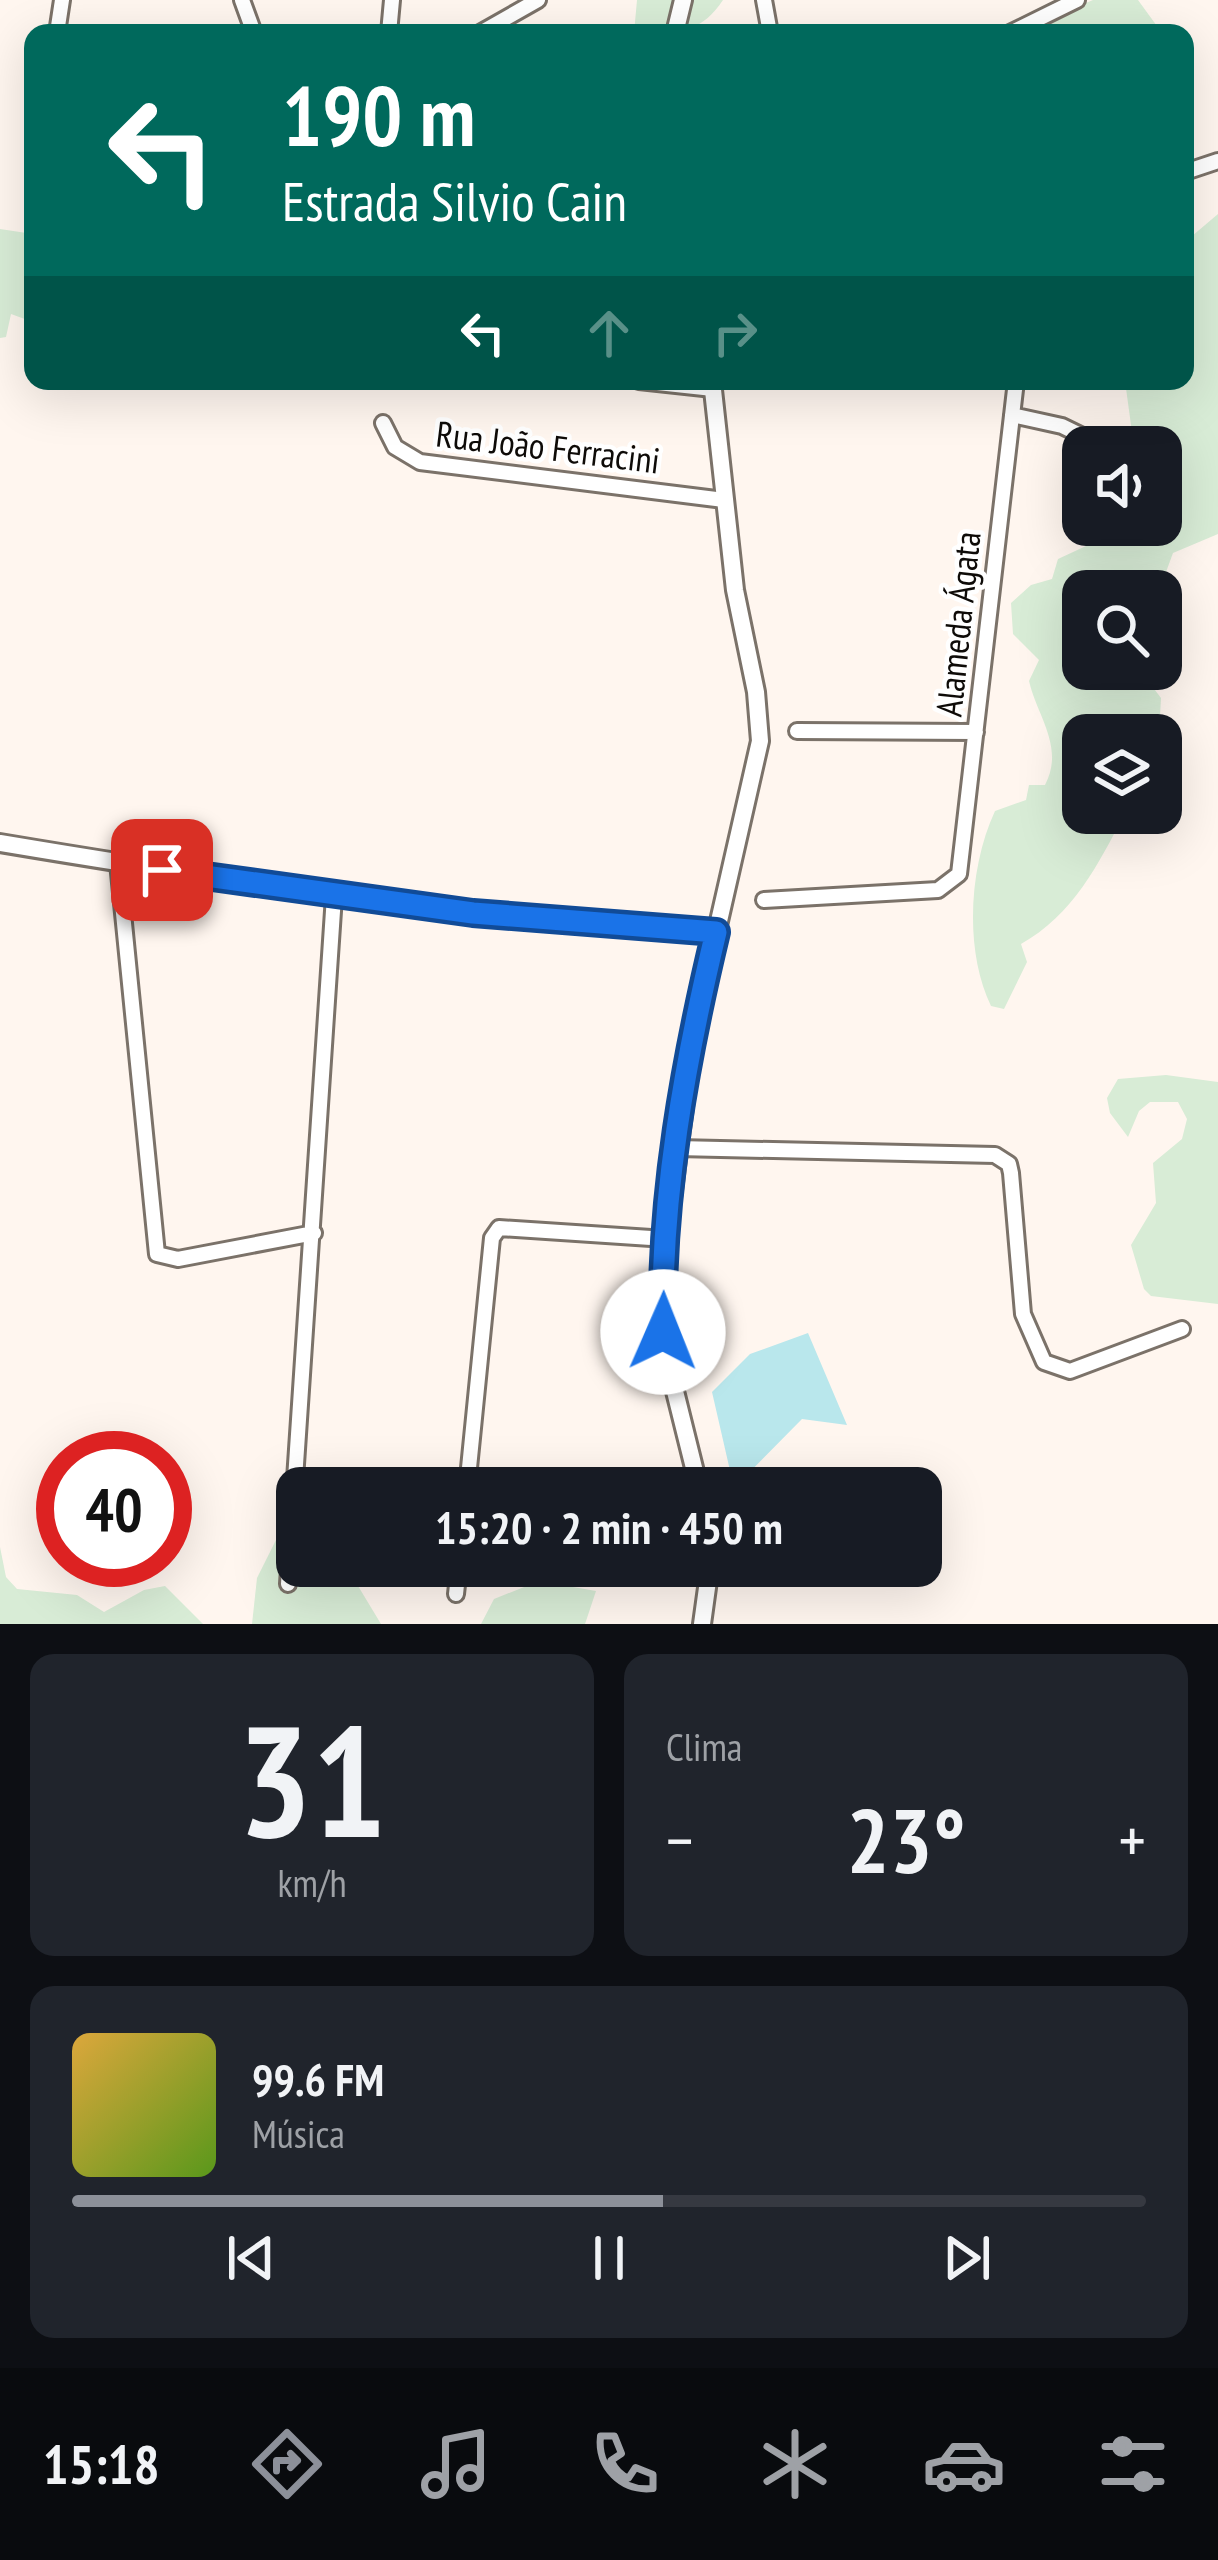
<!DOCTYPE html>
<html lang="pt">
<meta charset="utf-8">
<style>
:root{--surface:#171b24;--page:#20242c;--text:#f1f3f6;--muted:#9ea1a6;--line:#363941;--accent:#8c9099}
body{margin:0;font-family:"PT Sans Narrow",sans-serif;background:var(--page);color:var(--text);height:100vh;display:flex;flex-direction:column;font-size:45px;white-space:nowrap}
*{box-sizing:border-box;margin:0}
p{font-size:39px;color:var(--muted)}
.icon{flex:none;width:66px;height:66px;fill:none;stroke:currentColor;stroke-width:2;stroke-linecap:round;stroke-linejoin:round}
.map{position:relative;height:1624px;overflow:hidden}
.sheet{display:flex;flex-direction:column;gap:30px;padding:30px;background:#0d0f14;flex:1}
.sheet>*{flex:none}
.guide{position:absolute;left:24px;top:24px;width:1170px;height:366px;border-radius:24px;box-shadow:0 12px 48px #0002;background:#00695c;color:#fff;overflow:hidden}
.fabs{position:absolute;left:1062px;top:426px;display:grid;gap:24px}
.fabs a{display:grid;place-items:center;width:120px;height:120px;border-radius:24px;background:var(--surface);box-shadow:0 12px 48px #0002;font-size:60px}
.speed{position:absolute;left:36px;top:1431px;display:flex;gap:24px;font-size:60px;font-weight:700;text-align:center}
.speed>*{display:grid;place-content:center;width:156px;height:156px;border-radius:50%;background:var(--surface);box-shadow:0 12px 48px #0002;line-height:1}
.speed .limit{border:18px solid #d22;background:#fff;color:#111}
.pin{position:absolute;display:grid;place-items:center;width:102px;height:102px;color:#fff;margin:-51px;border-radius:24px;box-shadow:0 6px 18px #0006}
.me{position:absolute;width:132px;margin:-66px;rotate:1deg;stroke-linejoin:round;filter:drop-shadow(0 0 9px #0008)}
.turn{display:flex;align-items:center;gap:42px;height:252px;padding:0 60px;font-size:54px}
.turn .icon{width:156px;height:156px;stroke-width:2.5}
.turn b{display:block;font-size:84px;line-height:102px}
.lanes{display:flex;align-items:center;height:114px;padding:0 60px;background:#0003;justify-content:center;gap:60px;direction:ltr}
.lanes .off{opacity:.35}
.big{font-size:90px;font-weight:700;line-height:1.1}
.sheet .card{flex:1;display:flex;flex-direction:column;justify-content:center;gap:18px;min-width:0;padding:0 42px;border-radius:24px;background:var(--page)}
.sheet .dial{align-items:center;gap:0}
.dial b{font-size:156px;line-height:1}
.song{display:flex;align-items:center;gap:36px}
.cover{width:144px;height:144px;border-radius:18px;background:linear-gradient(135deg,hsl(40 70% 55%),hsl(90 70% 35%))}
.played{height:12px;border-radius:6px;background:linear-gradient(90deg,var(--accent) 55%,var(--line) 55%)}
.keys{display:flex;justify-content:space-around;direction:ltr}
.heat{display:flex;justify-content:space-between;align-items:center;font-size:66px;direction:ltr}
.sheet .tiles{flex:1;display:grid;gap:30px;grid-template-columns:1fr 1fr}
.card:last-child{grid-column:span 2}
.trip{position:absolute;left:276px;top:1467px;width:666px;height:120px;border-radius:24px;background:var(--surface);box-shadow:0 12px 48px #0002;font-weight:700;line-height:120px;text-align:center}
.menu{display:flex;height:192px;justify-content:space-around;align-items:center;background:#090b0e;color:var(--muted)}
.menu .icon{width:84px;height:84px}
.menu .current{color:var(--accent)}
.menu b{font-size:54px;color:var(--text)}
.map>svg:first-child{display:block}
.green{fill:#d8ecd6}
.water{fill:#b9e7ec}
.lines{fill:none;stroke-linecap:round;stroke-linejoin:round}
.minor-casing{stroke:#7b7269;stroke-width:20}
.tertiary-casing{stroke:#7b7269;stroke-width:22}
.minor{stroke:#fff;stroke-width:14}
.tertiary{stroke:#fff;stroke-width:16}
.route-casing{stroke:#114b97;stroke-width:30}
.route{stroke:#1a73e8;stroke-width:21}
.labels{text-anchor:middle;stroke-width:9;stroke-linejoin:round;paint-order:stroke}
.street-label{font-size:36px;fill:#0e0b08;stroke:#fff}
</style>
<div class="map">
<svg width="1218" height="1624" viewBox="0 0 1218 1624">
<rect width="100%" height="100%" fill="#fff6ef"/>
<path class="green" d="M637,0h86c-24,36 -48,33 -89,33z
M1093,0h45l24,33h-122l17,-18z
M1218,214v320l-45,19 -14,38h-76v78h56l22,29 -2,37h-76v78h42c-27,52 -52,102 -104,131l6,18 -23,47 -13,-3c-27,-56 -22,-139 4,-195l31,-11 3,-15h16c20,-38 -8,-69 -16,-104l10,-21 -26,-26 -2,-31 20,-18 21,-6 6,-20 43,-20 11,-14h49v-78h-27l-9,-66h60v-139z
M0,229l33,5v88l-22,-8 -5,23 -6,1z
M1166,1075l52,7v222l-67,-8 -7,-7 -13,-44 25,-42 -3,-40 29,-24 5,-20 -9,-17h-28l-11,9 -11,26 -18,-24 -3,-15 11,-19z
M278,1536l19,3v27h49l35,58h-129l5,-46z
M0,1547l6,30 11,12 60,6 27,17 40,-22 21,-4 38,38h-203z
M539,1581l57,10 -11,33h-104l13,-25z"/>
<path class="water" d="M808,1333l39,92 -45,-6 -68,69 -22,-96 38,-38z"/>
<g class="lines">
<defs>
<path id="minor" d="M242,0l12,33
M764,0l6,33
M57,33l5,-33
M389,33l3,-33
M480,33l58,-33
M1010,33l67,-33
M1185,172l33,-11
M639,381l74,8
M1012,415l50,11 39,19
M383,423l12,24 25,15 304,38
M797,731l179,1
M118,863l39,391 21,5 136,-26
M764,900l174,-10 21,-16 57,-493
M677,1148l318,7 14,9 2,9 12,141 21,48 26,9 112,-42
M467,1488l25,-250 7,-10 167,11
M288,1584l46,-688
M456,1594l3,-28"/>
<path id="tertiary" d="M675,33l8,-33
M0,843c238,40 475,74 715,89
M699,1488l-33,-133 -2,-97 30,-227 66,-290 -4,-49 -21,-102 -23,-209
M702,1624l8,-58"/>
</defs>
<use href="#minor" class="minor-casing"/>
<use href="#tertiary" class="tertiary-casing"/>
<use href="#minor" class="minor"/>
<use href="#tertiary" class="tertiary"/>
</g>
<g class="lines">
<defs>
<path id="route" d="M162,870l311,43 243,19c-31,129 -56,267 -53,400"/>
</defs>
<use href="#route" class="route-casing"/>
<use href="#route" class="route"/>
</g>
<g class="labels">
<g class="street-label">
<text transform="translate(548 447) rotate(7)" y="13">Rua João Ferracini</text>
<text transform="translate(958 624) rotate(-84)" y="13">Alameda Ágata</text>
</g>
</g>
</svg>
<div class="fabs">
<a><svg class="icon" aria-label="sound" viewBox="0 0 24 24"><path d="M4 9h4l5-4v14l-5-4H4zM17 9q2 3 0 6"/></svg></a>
<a><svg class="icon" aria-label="search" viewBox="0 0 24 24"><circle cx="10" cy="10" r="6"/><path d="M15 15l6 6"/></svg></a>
<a><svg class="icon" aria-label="layers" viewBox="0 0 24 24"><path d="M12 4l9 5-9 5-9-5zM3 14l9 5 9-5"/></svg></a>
</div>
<div class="speed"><div class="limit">40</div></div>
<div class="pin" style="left:162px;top:870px;background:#d93025"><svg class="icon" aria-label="arrive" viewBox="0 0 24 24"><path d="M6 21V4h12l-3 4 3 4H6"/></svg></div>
<svg class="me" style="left:663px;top:1332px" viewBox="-20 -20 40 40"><circle r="19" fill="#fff"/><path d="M0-13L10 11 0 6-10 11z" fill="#1a73e8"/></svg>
<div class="trip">15:20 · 2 min · 450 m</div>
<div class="guide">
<div class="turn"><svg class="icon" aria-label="left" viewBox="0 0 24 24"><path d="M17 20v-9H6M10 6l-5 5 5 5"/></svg><div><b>190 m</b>Estrada Silvio Cain</div></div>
<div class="lanes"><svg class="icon" aria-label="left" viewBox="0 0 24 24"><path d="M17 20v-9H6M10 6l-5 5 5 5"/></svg><svg class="icon off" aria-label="ahead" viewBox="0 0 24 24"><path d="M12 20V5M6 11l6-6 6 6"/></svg><svg class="icon off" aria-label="right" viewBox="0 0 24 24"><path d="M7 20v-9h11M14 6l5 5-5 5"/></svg></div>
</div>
</div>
<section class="sheet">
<div class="tiles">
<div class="card dial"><b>31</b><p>km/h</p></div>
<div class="card"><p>Clima</p>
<div class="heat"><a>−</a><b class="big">23°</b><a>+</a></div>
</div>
<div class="card">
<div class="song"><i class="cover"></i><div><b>99.6 FM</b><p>Música</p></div></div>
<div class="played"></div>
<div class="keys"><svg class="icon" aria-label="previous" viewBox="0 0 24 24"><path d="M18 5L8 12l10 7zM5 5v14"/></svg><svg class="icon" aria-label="pause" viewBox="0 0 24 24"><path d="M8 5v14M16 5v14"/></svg><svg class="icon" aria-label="next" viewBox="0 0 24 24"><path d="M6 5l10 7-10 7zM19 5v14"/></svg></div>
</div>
</div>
</section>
<nav class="menu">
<b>15:18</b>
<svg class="icon current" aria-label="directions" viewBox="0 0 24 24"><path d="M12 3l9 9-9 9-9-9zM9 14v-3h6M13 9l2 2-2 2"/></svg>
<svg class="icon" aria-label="music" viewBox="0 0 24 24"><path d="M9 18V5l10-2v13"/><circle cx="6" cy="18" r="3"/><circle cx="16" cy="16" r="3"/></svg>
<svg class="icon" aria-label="phone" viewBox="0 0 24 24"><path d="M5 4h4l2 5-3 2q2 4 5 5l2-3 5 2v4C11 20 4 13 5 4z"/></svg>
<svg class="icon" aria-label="climate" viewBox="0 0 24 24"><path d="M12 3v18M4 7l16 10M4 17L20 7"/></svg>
<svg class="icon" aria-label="car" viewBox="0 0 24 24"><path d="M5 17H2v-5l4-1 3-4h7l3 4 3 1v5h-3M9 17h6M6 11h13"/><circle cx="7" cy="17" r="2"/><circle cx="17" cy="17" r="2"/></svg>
<svg class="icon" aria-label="filters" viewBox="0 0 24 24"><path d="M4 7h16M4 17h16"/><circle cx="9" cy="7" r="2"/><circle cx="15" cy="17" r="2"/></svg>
</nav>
